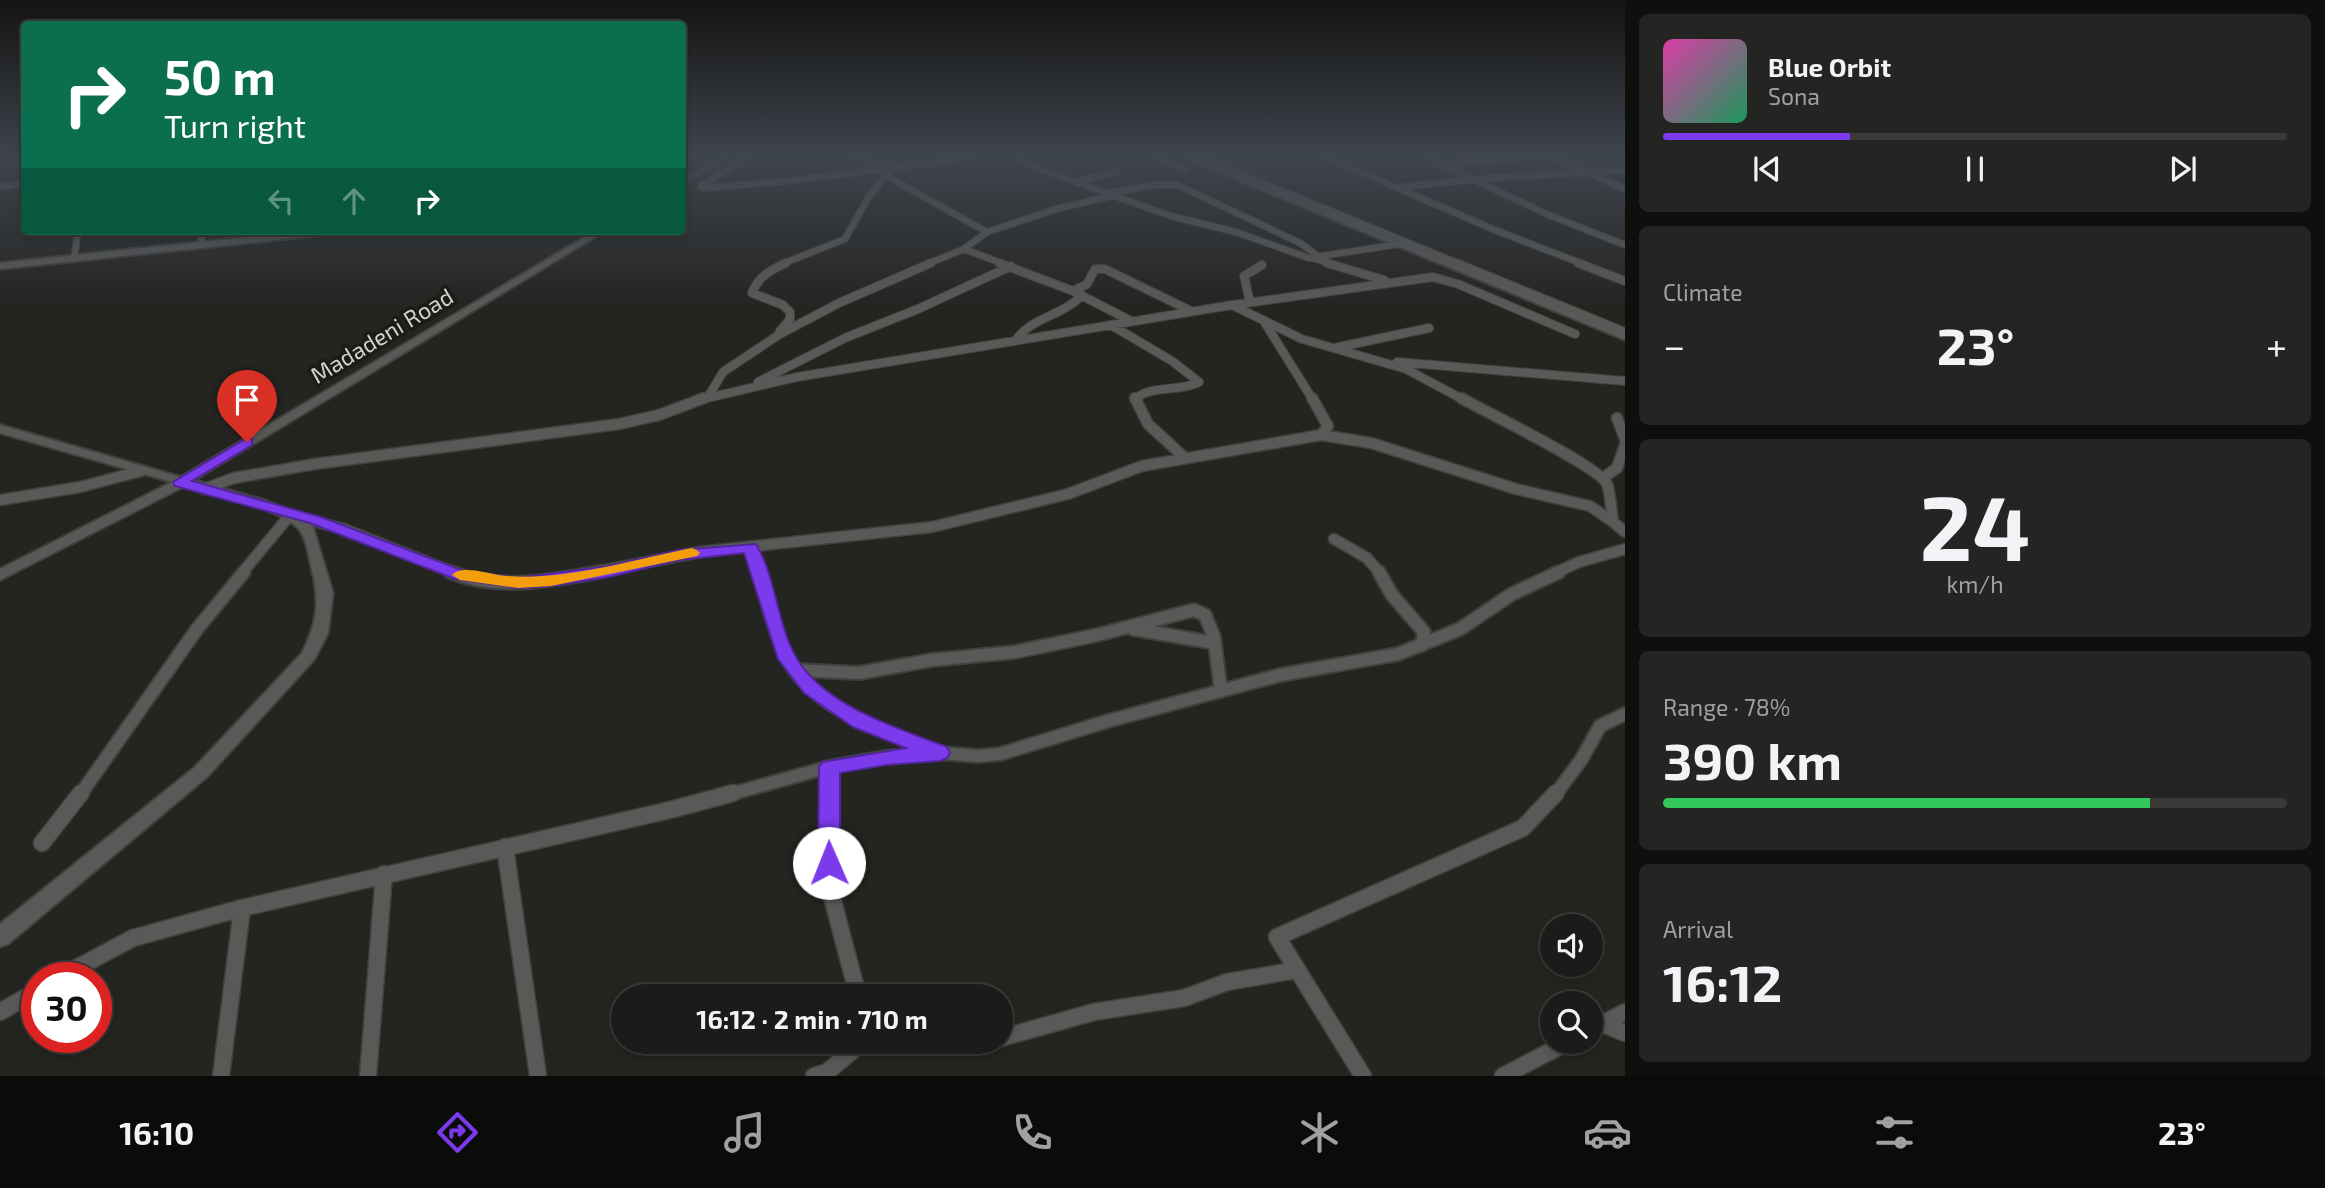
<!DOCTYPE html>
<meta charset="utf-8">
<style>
:root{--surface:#1b1b19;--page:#242422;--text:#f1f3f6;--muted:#a0a1a2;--line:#393938;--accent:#7c3aed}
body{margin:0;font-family:"Exo 2",sans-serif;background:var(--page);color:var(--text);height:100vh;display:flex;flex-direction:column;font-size:26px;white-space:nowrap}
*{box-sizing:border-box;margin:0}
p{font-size:23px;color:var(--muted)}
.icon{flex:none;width:38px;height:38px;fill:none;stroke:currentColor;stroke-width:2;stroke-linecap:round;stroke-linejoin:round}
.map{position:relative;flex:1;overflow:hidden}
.sheet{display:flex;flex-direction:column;gap:14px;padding:14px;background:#0f0f0e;width:700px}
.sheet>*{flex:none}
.hud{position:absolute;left:21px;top:21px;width:665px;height:214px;border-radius:7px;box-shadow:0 4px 10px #0003,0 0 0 2px var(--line);background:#0b6e4f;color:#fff;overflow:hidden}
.controls{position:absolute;left:1540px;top:914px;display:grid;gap:14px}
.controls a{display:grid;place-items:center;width:63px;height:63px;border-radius:50%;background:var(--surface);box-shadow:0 4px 10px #0003,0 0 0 2px var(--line);font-size:35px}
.speed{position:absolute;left:21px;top:962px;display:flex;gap:14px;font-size:35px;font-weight:700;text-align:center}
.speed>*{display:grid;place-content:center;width:91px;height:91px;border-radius:50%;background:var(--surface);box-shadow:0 4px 10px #0003,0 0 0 2px var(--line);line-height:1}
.speed .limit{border:10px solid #d22;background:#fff;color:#111}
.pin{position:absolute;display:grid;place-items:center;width:60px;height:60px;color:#fff;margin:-72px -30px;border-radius:50% 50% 50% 0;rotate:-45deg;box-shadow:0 0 7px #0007}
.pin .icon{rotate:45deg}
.me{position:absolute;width:77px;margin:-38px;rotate:359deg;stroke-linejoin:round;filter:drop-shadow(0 0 5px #0008)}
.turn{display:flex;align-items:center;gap:24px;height:147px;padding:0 28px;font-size:32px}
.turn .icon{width:91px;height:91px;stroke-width:2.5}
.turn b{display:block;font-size:49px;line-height:60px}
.lanes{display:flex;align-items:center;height:66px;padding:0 28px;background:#0003;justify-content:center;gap:35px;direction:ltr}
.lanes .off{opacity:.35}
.big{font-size:52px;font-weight:700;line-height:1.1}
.sheet .tile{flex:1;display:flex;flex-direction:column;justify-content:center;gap:10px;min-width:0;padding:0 24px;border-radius:10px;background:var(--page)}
.sheet .dial{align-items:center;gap:0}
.dial b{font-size:91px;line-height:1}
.song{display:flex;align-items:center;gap:21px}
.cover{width:84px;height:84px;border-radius:10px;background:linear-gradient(135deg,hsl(320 70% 55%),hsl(150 70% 35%))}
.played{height:7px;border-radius:4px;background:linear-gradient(90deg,var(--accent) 30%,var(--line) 30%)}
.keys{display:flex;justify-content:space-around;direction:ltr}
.heat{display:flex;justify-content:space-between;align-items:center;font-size:38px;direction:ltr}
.charge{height:10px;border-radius:5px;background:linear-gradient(90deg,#34c759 78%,var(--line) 0)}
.trip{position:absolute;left:611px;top:984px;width:402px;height:70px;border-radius:35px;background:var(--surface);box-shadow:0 4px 10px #0003,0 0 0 2px var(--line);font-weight:700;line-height:70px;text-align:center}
.dock{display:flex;height:112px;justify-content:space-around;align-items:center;background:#0b0b0a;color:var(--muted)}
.dock .icon{width:49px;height:49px}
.dock .current{color:var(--accent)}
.dock b{font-size:32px;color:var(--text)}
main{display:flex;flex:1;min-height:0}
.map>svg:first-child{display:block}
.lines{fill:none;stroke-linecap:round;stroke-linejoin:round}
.minor-far4-casing{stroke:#40403d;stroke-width:8}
.minor-far3-casing{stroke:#40403d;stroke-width:10}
.minor-far2-casing{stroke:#40403d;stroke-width:13}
.minor-far1-casing{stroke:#40403d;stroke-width:16}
.minor-casing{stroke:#40403d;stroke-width:19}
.tertiary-casing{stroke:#40403d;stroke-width:4}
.minor-far4{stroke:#595957;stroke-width:6}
.minor-far3{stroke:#595957;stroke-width:8}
.minor-far2{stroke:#595957;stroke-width:10}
.minor-far1{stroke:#595957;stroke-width:12}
.minor{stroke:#595957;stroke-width:16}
.tertiary{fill:#595957;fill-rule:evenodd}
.route{fill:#7c3aed;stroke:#51269a;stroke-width:2}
.slow{fill:#f59e0b}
.labels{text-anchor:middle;stroke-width:7;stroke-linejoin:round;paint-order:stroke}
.street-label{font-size:23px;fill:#d2d2d0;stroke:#1b1b17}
</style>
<main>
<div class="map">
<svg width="1625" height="1076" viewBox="0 0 1625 1076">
<rect width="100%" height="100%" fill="#242421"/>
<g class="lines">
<defs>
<path id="minor-far4" d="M854,157l36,9
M1015,157l27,13 129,46 65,16 73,26 90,-14
M1154,157l30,12
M1199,157l261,107
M1326,157l169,73 88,34
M1426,157l123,58 76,30
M1551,157l74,32
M1443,163l108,-6
M882,169l10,10 95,53 -23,17 -37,15
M1078,181l39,-9
M0,186l24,-2
M701,186l4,2 84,-7 187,-24
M701,186l45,-29
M1401,187l77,-8 147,-9
M1109,193l44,-8h25l122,58 18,13
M24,201v5
M201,231l1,14
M987,232l69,-23 59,-14
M964,249l40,15
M1312,258l21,6
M74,259l4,-28
M782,264l63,-25 23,-41 18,-23"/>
<path id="minor-far3" d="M999,263l74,28 58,30
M1327,263l57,17
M1456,263l169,69
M1578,263l47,18
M1073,291l14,-7 8,-15h10l84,41
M1250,302l-6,-26 18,-11
M1265,323l48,77
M1111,325l61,36 27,21c-17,10 -54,3 -63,18
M780,331l10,-12v-7l-7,-7 -31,-12c6,-16 18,-23 34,-30
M1015,341c16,-24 48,-25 67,-46
M1334,348l95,-20
M1397,362l228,19
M758,382l87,-44 73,-29 93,-43
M708,397l15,-25 57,-38 59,-31 92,-40
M699,400l98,-23 435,-72
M1464,400l-58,-31 -104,-30 -70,-34 201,-28 25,7 117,50"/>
<path id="minor-far2" d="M1135,398l13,26 37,34
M1461,398c23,13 139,69 146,86 4,11 4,26 6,38l12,10
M1617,418l8,21
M1321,435l50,8 145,46 74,17 23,16
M1603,478l14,-10 8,-23
M204,489l30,-11 81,-14 304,-40 40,-9 45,-17
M0,500l80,-13 61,-16
M1334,539l33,19 13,15
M750,548l8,25
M242,573l48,-58 54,14 111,44
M590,573l110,-21 232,-25 136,-33 74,-28 179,-31 7,-9 -16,-28
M1555,573l24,-11 46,-13"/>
<path id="minor-far1" d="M450,572c47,19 101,9 149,0
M758,572c9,26 16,62 29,86 26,51 98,74 147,93
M1379,572l13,23 32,37 -2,13
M1133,629l82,14
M795,670l64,3 73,-13 83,-8 82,-17 97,-25 11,5 9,22 7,54
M829,767l1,28
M80,795l117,-166 47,-57
M727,795l102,-28 57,-10 54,-4 38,3 22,-2 108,-33 172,-46 118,-21 62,-25 52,-35 47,-22
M1555,795l26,-35 19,-34 25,-12"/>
<path id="minor" d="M830,793l2,104 26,99
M42,843l39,-50
M505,847l33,229
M58,978l75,-40 109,-30 428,-98 63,-17
M0,1012l37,-21
M1603,1024l22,9
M1591,1030l34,-18
M1001,1038l93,-26 90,-14 43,-16 70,-12
M960,1041h26
M221,1076l21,-168
M368,1076l16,-202
M814,1076l13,-4 37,-31
M1363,1076l-86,-139 246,-109 33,-35
M1503,1076l67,-35"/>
<path id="tertiary" d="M721,157h8l-47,28v-5z
M1182,157h9l434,176v7z
M307,231h28l-4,3 -331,35v-6z
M595,231h10l-411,249 70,20 31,12 18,15 20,66 -5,40 -14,27 -107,117 -199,167 -8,3v-23l195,-157 107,-114c15,-30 18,-50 10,-83 -3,-11 -4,-25 -10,-36 -11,-24 -92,-41 -117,-48l-185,94v-11l172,-87 -172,-49v-8l181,52z"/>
</defs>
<use href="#minor-far4" class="minor-far4-casing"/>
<use href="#minor-far3" class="minor-far3-casing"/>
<use href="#minor-far2" class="minor-far2-casing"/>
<use href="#minor-far1" class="minor-far1-casing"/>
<use href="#minor" class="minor-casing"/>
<use href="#tertiary" class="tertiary-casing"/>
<use href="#minor-far4" class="minor-far4"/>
<use href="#minor-far3" class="minor-far3"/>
<use href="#minor-far2" class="minor-far2"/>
<use href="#minor-far1" class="minor-far1"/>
<use href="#minor" class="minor"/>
<use href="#tertiary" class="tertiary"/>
</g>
<linearGradient id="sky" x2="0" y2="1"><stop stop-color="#141412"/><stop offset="0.51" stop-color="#3f454e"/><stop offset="1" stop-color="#3f454e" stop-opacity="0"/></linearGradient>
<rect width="1625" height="308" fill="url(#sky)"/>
<path class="route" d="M247,438l5,1v6l-60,36 129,36 143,54 54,7 91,-12 70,-16 77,-6c20,33 21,80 40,113 28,49 101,71 151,90l3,6 -3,5 -7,3 -54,4 -46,8v90l-3,6 -8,3 -8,-3 -3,-6 1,-96 3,-5 84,-14 -53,-21 -49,-34 -26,-34 -34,-106 -65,7 -70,17 -58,9 -33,2 -63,-9 -145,-56 -135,-37 -2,-4z"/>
<path class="slow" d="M692,548l5,2 3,3 -3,3 -146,30 -33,2 -58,-8 -8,-5c9,-10 34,-2 46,0 61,8 133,-15 194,-27z"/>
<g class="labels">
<g class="street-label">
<text transform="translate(382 336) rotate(-31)" y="8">Madadeni Road</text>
</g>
</g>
</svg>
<div class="controls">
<a><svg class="icon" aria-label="sound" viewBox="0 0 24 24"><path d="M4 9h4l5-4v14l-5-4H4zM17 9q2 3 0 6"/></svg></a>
<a><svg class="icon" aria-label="search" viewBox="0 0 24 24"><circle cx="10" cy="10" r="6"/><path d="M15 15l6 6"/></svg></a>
</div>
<div class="speed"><div class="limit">30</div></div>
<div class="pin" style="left:247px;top:442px;background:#d93025"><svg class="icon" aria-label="arrive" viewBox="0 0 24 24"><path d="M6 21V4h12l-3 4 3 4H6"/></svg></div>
<svg class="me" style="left:829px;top:863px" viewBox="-20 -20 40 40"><circle r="19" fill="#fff"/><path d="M0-13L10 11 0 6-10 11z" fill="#7c3aed"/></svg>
<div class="trip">16:12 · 2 min · 710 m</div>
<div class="hud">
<div class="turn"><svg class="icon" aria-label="right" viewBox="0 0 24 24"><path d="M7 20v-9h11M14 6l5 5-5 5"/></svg><div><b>50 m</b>Turn right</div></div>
<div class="lanes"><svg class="icon off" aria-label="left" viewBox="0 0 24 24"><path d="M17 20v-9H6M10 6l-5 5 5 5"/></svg><svg class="icon off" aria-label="ahead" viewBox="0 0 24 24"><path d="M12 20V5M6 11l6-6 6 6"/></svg><svg class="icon" aria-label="right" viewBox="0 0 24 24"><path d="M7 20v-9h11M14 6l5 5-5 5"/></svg></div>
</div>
</div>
<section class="sheet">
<div class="tile">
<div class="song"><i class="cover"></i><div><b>Blue Orbit</b><p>Sona</p></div></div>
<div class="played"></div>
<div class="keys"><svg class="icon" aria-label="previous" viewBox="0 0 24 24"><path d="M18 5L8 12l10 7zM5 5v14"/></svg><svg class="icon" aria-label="pause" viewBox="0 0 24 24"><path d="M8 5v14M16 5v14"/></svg><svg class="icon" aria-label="next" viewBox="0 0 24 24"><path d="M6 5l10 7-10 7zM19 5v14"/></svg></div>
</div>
<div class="tile"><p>Climate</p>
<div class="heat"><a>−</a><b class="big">23°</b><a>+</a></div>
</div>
<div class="tile dial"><b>24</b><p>km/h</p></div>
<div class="tile"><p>Range · 78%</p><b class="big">390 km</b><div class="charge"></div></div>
<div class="tile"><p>Arrival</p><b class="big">16:12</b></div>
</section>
</main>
<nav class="dock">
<b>16:10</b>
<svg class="icon current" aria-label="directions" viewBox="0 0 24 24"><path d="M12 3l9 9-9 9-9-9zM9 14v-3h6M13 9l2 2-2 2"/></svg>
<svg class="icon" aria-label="music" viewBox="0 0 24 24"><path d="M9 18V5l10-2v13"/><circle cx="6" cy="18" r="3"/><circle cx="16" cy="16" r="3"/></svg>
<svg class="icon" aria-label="phone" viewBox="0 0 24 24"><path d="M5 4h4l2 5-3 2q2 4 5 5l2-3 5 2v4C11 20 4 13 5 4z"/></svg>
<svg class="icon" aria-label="climate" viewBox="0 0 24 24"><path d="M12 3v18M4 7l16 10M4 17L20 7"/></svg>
<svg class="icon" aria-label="car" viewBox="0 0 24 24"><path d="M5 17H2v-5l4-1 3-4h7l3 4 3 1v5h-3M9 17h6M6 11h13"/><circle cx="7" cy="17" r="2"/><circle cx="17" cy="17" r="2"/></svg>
<svg class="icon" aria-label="filters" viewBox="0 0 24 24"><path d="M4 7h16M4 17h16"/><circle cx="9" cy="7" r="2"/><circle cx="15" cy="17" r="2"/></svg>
<b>23°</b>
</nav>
